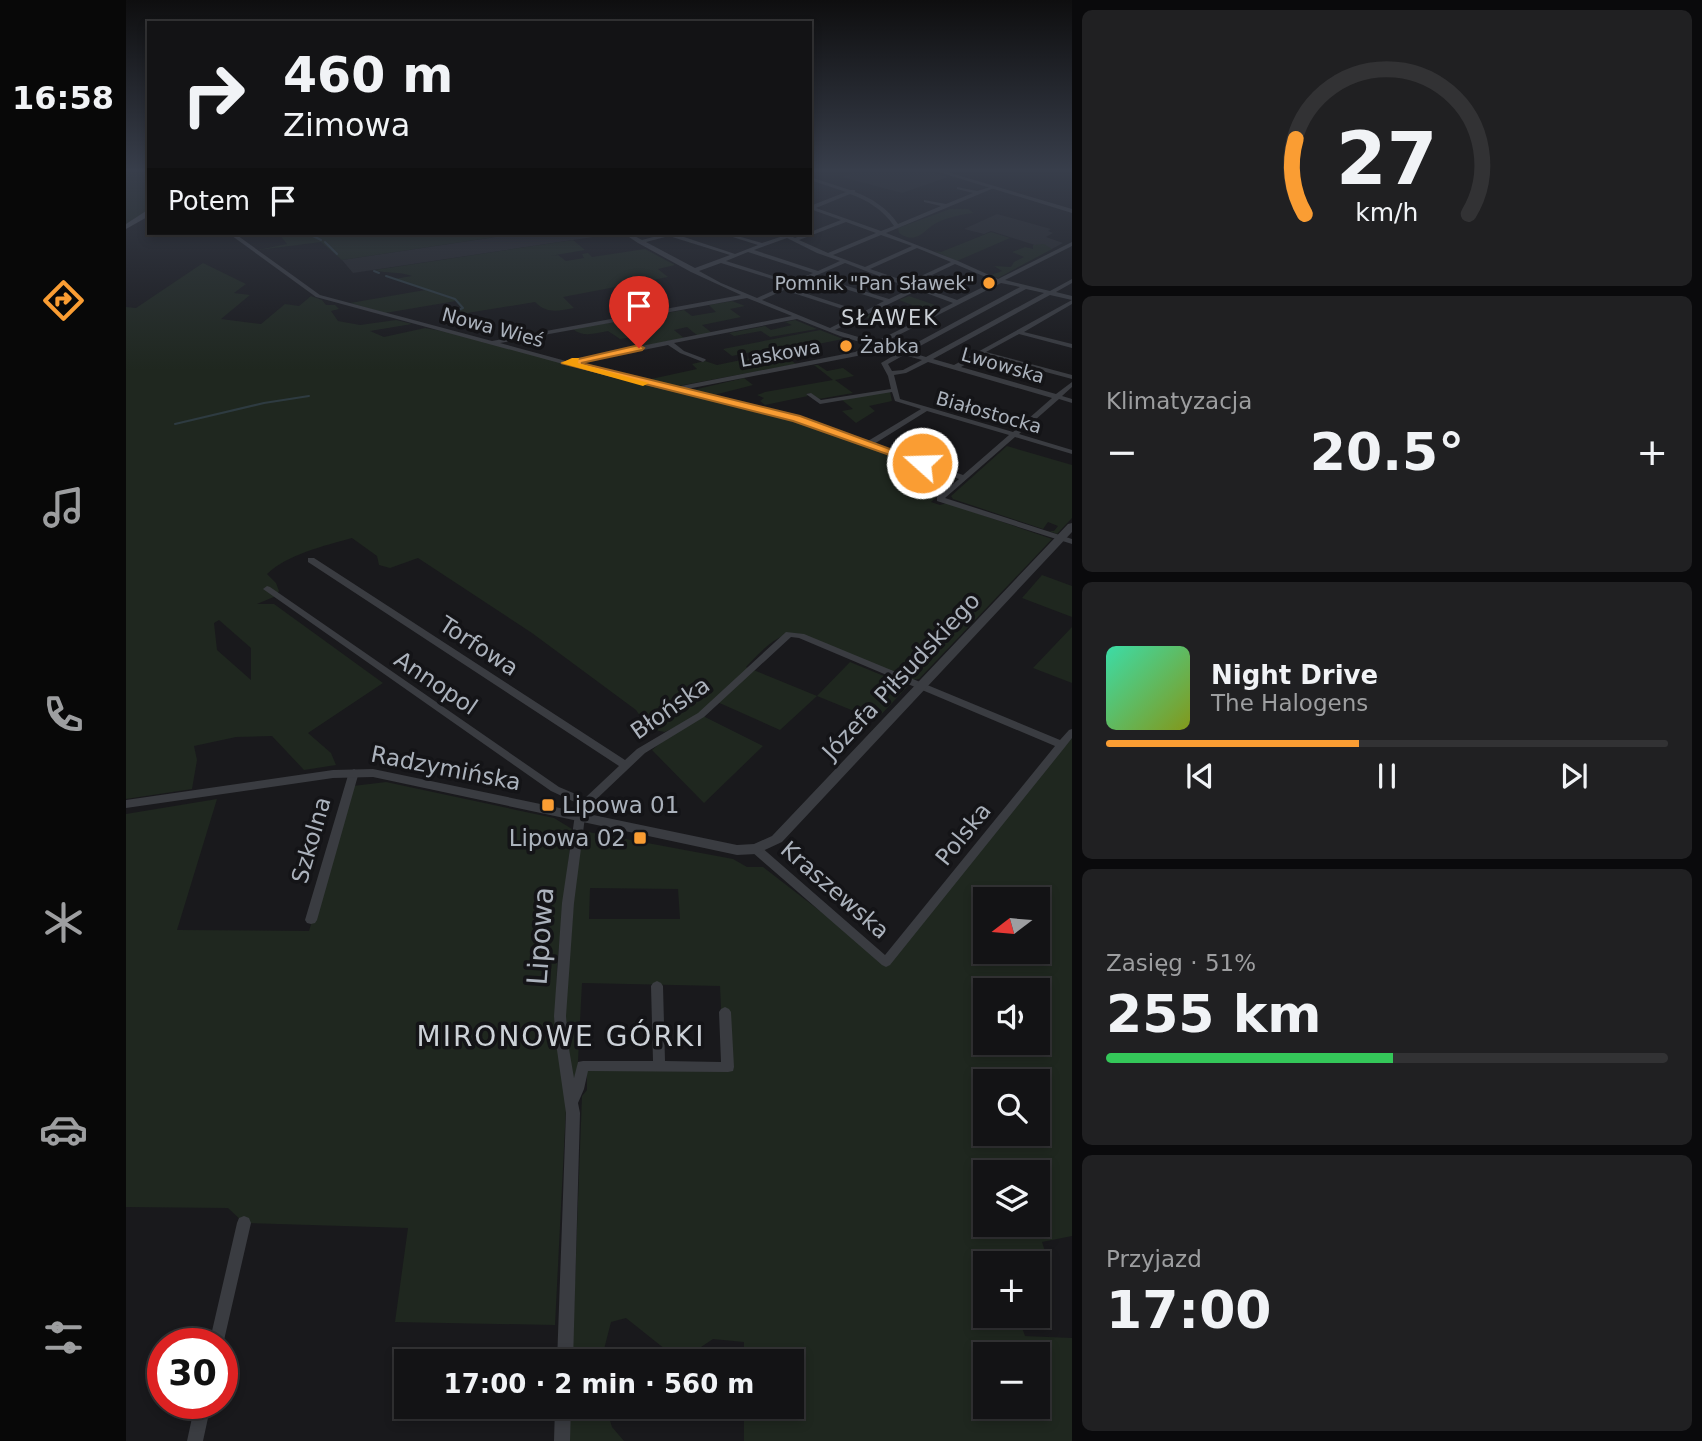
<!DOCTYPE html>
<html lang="pl">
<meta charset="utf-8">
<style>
:root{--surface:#131315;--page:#202022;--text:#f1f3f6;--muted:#9d9ea0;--line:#323234;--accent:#fa9d33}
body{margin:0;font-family:"DejaVu Sans",sans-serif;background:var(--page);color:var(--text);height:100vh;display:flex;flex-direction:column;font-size:26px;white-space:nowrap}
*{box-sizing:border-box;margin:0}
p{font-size:23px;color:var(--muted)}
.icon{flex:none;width:38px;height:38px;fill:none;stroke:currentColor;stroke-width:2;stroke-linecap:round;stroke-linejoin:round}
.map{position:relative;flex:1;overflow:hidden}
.side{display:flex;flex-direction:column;gap:10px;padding:10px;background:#0a0a0c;width:630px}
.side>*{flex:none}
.banner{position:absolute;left:21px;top:21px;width:665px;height:214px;border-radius:0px;box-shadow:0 4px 10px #0003,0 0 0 2px var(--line);background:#131315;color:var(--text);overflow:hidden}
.needle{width:46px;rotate:254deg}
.tools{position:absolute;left:847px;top:887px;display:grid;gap:14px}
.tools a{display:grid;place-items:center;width:77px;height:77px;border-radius:0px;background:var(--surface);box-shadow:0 4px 10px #0003,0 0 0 2px var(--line);font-size:35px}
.speed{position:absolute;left:21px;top:1328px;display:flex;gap:14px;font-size:35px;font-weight:700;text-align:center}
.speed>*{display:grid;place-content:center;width:91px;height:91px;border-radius:50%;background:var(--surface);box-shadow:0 4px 10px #0003,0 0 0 2px var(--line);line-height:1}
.speed .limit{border:10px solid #d22;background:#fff;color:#111}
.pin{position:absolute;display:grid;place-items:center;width:60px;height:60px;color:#fff;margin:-72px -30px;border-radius:50% 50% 50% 0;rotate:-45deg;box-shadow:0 0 7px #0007}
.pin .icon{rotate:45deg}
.me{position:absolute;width:77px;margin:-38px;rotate:290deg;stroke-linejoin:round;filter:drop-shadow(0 0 5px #0008)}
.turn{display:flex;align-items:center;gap:24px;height:147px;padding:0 21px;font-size:32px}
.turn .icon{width:91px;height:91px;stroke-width:2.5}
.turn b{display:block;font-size:49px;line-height:60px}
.then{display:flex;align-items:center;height:66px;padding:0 21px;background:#0003;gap:14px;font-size:26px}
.big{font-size:52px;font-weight:800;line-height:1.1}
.side .card{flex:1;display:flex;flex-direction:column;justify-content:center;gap:10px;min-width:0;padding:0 24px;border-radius:10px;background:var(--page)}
.side .dial{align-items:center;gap:0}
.dial svg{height:182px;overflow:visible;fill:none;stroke:var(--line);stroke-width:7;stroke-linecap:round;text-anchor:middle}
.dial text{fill:var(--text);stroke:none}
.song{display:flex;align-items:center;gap:21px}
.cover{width:84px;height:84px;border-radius:10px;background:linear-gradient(135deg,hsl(160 70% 55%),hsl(70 70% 35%))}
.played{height:7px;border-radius:4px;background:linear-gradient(90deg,var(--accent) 45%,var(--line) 45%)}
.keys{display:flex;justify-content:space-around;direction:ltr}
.heat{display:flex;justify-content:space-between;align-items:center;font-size:38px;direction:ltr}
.charge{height:10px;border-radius:5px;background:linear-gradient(90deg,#34c759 51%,var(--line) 0)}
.trip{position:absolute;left:268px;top:1349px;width:410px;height:70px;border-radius:0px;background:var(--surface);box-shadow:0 4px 10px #0003,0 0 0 2px var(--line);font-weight:800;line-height:70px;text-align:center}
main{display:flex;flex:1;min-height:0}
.tab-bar{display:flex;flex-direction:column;width:126px;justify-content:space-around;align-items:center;background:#080808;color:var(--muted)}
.tab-bar .icon{width:49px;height:49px}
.tab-bar .on{color:var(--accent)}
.tab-bar b{font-size:32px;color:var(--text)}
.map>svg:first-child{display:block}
.built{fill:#252629}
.green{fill:#1f271f;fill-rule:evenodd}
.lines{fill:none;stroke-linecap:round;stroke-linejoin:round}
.stream{stroke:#2e3b41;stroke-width:2}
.minor{fill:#3a3c41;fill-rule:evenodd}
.tertiary{fill:#3a3c41;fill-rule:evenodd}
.secondary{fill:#484b51;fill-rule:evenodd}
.route{fill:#fa9d33;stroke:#a26621;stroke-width:2}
.slow{fill:#f59e0b}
.poi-dot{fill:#fa9d33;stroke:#141417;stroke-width:2.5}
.labels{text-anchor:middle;stroke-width:7;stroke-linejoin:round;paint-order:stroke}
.far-poi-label{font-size:19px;fill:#abb2bc;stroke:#141417;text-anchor:end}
.far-street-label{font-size:19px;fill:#abb2bc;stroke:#141417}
.far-neighbourhood-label{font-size:21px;letter-spacing:2px;fill:#ccd1d7;stroke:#141417}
.street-label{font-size:23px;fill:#abb2bc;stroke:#141417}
.poi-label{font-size:23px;fill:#abb2bc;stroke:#141417;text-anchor:start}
.near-street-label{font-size:28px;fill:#abb2bc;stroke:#141417}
.near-neighbourhood-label{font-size:28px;letter-spacing:2px;fill:#ccd1d7;stroke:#141417}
</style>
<main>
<nav class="tab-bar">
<b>16:58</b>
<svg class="icon on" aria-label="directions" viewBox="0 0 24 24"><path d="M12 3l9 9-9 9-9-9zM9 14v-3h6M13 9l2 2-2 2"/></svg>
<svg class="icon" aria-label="music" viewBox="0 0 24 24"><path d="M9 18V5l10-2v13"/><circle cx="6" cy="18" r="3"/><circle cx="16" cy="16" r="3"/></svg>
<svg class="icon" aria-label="phone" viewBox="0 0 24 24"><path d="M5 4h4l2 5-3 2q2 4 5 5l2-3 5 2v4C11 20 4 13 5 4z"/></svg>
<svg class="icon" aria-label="climate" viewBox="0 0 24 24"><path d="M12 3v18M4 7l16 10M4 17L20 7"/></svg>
<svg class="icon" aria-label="car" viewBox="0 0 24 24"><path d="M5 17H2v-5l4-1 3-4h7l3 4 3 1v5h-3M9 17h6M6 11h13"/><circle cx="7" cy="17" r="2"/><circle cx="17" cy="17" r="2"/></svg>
<svg class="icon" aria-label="filters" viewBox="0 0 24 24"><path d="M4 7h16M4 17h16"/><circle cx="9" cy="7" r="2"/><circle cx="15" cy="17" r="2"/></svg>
</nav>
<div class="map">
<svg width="946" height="1441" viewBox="0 0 946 1441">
<rect width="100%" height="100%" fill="#19191c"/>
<path class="built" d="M718,169h76l28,8 -46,16 -60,-16 9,-4 -11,-3z
M871,214l54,15 -3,2 5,2 -7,4 17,6 -13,7 -59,-19 -7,3 -20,-5z
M395,233h99l-267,40 -11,-13z"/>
<path class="green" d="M0,169h23v41l-23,17z
M824,209h18l6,4c-12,1 -34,6 -44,14 -7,6 -16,17 -31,6l-1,-5z
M865,232l19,6 -53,23 -23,-10 7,1z
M164,233h231l-179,27 -21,-18 -63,8 29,-6 -8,-10z
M447,240l12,10 -35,6 8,-1 8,6 18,-3 -2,-4 6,-1 4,4 53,-8 30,16 -17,4 10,8 -105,20 11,11c-16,3 -27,6 -39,-6l-74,12 -4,-4 4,-2 -5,-7 -71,12 -35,-10 75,-13 -31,-11 18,-3c-14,-5 -25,-2 -37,-6z
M918,244l8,5 -54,29 -7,-3 11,-4 -8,-5 17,1 3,-5 10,-5 -12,-5 13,-5 8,2v-4z
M77,263l43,21 -12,9 16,2 -29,24 40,5 24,-20 14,2 12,-10 11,4 4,5h9l4,4 -8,2 7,10 22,4 36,-5 16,4 -42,7 14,6 41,-9 22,4 355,89 108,38 46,20 -25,23 9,3 7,-2 105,36 -133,140 -7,1 -113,-46c-18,-5 -41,20 -53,33l71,29 33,-34 58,24 -32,34 -59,-24 -37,34 -65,-29 -14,14 62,31 -59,57 -52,-53 32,-27 -19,9 -16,-3 -13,-19 -104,-77 -114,-75 -28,10 -11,-3 -2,-9 -25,-18c-28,8 -64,16 -85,36l9,9 3,8 -3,5 -19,8h17l109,79 -75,50 23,20 5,12 -32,5 -32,-34 -36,1 -42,9 3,14 -5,29 -66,10v-492l10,1zM93,620l32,28v32l-34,-30 -3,-27z
M783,296l26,9 -41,21 -29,-9 17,-9 15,5 15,-8 -13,-5z
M606,301l13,5 -15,3 11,8 -39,8 10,8 -14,3 -11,-9 -13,3 10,8 -40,8 -11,-9 -13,2 -12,-8c-12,2 -25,7 -35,-2l111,-19 8,6 24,-4 -7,-7z
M669,320l22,9 -47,8 -9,-6 -27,5 -5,-3 36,-7 6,4 21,-5 -7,-3z
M694,330l23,9 -60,12 -7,-4 -44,9 -9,-7z
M654,352l16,12 -123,23 -31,-6 55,-12 -5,-5 13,-3 12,4z
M688,365h4l9,6 16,-3 11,8 -19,4 18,13 -34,6 -9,-6 -4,1 2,2 -43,9 -5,-4 4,-3 -7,-3 8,-3 68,-12z
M618,378l9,7 -39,10 -21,-5z
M761,391l3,1 2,9 -23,5 6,5 -19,12 -14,-12 11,-2 -11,-9z
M881,446l65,19v53l-15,16 -8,-3h5l4,-5 -10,-4 -5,7 -90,-30 -2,-3z
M916,575l30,11v31l-50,-19z
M946,627v56l-39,-15z
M946,731v505l-30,6 8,25 -12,1v-4h-53v52h33l7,20 47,2v103h-328v-34h47v-45l-47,-1v-19l-31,-3 -33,22 -54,-43 -15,4 -10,39h-29l10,-265 5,-6v-21l137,2 -4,-85 -138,-3 -5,97 -6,2 -6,-70 14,-176 4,-5 150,28 14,8h16l123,95zM464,888l88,1 2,30h-91zM859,900h53v52h-53zM859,990h53v53h-53zM859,1082h53v52h-53zM859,1172h53v53h-53zM859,1354h53v53h-53z
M260,782l168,36 18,11 -15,136 -1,53 10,90 -11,217 -160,-3 13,-94 -164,-5 -16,-15 -102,-1v-393l91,-15 -40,131 132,1 44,-145z
M444,1407h36l6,20 12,14h-55z"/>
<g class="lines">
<path class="stream" d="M181,233l14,7
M199,242l12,12
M248,271l5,2
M260,276l69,23 8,9 -5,2
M49,424l89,-21 45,-7"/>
<path class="minor" d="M684,177l40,13h5v2c17,6 33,17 43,32l43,-18 -17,-4v-2l22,4 27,-11 -16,-4v-2l20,4 17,-5v2l-108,45 72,28 40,18 74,-37v4l-67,34 45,11 22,-12v4l-16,9 16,4v4l-22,-5 -117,64 21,6 118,-65v4l-48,28 48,12v4l-53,-14 -33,18 86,23v4l-90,-24 -21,12 95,27 16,-12v5l-10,9 10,3v4l-13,-4 -40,35 53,16v4l-57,-17 -70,61 127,41v5l-135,-43v-4l22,-18 -165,-59 -187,-44 -291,-79 -88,-64h6l86,62 172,46 249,-46 -50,-23 -53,-29 -15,-10h6l13,7 26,-7h7v1l60,20 23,-9 -38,-12h7l35,10 21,-7 -4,-3h6l10,5 46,-18 -31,-11v-3l36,-14 -36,-12zM724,194c18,6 34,17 44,32l-13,5 -65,-23zM720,222l30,11 -48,20 -29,-13zM755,235l31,11 -47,21 -32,-12zM543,236l61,19 -35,13 -49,-26zM661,238l30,15 23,8 -22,10 -64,-21zM791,248l34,14 -43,20 -38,-13zM622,252l65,21 -21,9 -66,-21zM595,263l67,21 -31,14 -36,-15 -22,-12zM719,263l60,23 7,2 -23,11 -74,-23zM829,264l40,17 -38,19 -44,-16zM684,278l74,23 -21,11 -74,-24zM875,283l19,4 -117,63 -22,-6zM900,289l18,4 -118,64 -17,-5zM658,290l74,24 -28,14 -68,-28zM792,290l35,13 -78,39 -40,-12zM621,298l45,18 -226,45 -66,-18zM671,319l43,17 30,9 -15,7 -174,34 -2,1 -1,2 -104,-25 94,-19 12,8 23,9 3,-2 -1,-1 -21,-8 -10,-8zM750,347l22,6 -17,10 7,13 3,13 -70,11 -10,-7 -5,1 14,10 72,-12 3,9 26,8 -53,32 -70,-24 -116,-27 175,-34zM778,355l18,5 -19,10 -11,1 -4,-7zM802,362l124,36 -39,34 -113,-33 -6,-24 12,-2zM801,411l82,24 -46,40 -89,-31z
M182,558h6l311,202 12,-11 61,-36 88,-81 18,2 256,106 9,-10 3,-1v9l-7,9 -175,218 -4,2 -4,-2 -130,-113 -1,-3 1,-3h8l125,109 170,-209 -256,-108 -8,-1 -87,80 -59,36 -59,56 -12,94 -8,113 2,27 6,35 4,-16 5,-1h70l-2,-75 2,-3 4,-2 4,2 2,3 2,75 56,1 -2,-50 2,-3 4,-2 4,2 2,3 3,55 -1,4 -5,1 -140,-1 -4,18 -6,14 2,10 -7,249h-16l9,-249 -10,-70 -2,-27 8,-113 14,-95 3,-4 -28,-13 -288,-202 4,-3 3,1 289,200 26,11 34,-32 -311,-204z
M228,769l5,3 -42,148 -2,3 -4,1 -4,-1 -2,-3 44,-148z
M118,1216l5,2 2,5 -29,126v-5h-13l28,-121 2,-5z
M69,1404h16l-8,37h-16z
M429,1407h16l-1,34h-16z"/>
<path class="tertiary" d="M803,169h8l135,40v4z
M946,523v9l-290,310 -26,12 -19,1 -364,-78 -40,1 -207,30v-8l207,-30 40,-1 364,76 17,-1 18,-8 296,-312z"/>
<path class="secondary" d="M20,211h3v5l-23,13v-5z"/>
</g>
<linearGradient id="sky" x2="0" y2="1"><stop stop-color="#0e0e0f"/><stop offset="0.46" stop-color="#383e4b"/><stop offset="1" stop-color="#383e4b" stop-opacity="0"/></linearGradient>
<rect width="946" height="370" fill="url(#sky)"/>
<path class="route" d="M513,345l5,3 -2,2 -61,13 219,53 128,47 -10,2 -125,-44 -232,-58z"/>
<path class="slow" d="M446,358h7l-1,5 71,20 -6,3 -82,-23z"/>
<g class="poi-dot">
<circle cx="863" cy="283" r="7"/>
<circle cx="720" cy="346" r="7"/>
<rect x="415" y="798" width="14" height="14" rx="3.5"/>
<rect x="507" y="831" width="14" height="14" rx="3.5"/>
</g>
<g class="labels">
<g class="far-poi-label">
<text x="849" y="290">Pomnik "Pan Sławek"</text>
<text x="734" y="353" text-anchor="start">Żabka</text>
</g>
<g class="far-street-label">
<text transform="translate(367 327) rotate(15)" y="7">Nowa Wieś</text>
<text transform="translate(654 353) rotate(-10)" y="7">Laskowa</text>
<text transform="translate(877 365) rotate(16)" y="7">Lwowska</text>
<text transform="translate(863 412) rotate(16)" y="7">Białostocka</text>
</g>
<g class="far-neighbourhood-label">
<text x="764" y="325">SŁAWEK</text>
</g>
<g class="street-label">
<text transform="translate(353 646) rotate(33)" y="8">Torfowa</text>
<text transform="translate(775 676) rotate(-47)" y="8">Józefa Piłsudskiego</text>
<text transform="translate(310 683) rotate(34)" y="8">Annopol</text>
<text transform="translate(544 708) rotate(-35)" y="8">Błońska</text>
<text transform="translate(320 768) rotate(11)" y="8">Radzymińska</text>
<text transform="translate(837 834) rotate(-51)" y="8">Polska</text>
<text transform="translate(185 840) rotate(-74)" y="8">Szkolna</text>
<text transform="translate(709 890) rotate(41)" y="8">Kraszewska</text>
</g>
<g class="poi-label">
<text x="436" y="813">Lipowa 01</text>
<text x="500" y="846" text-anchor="end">Lipowa 02</text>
</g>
<g class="near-street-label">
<text transform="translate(414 936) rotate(-86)" y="10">Lipowa</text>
</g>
<g class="near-neighbourhood-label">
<text x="435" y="1046">MIRONOWE GÓRKI</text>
</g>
</g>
</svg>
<div class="tools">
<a><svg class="needle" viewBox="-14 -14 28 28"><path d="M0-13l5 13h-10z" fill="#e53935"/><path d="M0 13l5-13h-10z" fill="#9d9ea0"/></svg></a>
<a><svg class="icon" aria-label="sound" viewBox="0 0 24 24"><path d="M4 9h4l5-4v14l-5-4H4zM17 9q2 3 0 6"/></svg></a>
<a><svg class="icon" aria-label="search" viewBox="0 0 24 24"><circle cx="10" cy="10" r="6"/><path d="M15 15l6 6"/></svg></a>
<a><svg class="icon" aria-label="layers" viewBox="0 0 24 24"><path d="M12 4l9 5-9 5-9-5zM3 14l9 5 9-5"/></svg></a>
<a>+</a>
<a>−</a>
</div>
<div class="speed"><div class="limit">30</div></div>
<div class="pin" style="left:513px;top:348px;background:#d93025"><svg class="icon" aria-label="arrive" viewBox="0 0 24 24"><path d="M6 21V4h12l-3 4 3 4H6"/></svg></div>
<svg class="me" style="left:796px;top:463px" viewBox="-20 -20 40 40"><circle r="17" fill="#fa9d33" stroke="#fff" stroke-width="3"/><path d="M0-11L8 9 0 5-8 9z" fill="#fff"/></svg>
<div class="trip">17:00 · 2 min · 560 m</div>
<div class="banner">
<div class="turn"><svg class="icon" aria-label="right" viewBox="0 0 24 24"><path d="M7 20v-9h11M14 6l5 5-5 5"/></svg><div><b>460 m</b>Zimowa</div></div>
<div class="then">Potem<svg class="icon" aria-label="arrive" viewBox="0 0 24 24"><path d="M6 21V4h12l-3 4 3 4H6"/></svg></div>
</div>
</div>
<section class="side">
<div class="card dial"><svg viewBox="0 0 100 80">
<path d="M14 69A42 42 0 1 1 86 69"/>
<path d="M14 69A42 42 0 0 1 10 36" stroke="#fa9d33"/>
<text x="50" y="56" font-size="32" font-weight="700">27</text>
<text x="50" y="72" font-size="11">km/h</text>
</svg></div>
<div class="card"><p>Klimatyzacja</p>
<div class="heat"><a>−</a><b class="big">20.5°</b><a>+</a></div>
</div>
<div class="card">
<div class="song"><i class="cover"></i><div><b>Night Drive</b><p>The Halogens</p></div></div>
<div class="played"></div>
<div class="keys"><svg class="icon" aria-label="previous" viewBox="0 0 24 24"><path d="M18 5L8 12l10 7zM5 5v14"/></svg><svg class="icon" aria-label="pause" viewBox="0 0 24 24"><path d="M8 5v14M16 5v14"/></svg><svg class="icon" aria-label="next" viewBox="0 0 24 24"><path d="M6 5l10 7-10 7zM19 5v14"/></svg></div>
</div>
<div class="card"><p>Zasięg · 51%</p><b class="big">255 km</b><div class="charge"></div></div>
<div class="card"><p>Przyjazd</p><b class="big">17:00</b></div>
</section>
</main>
